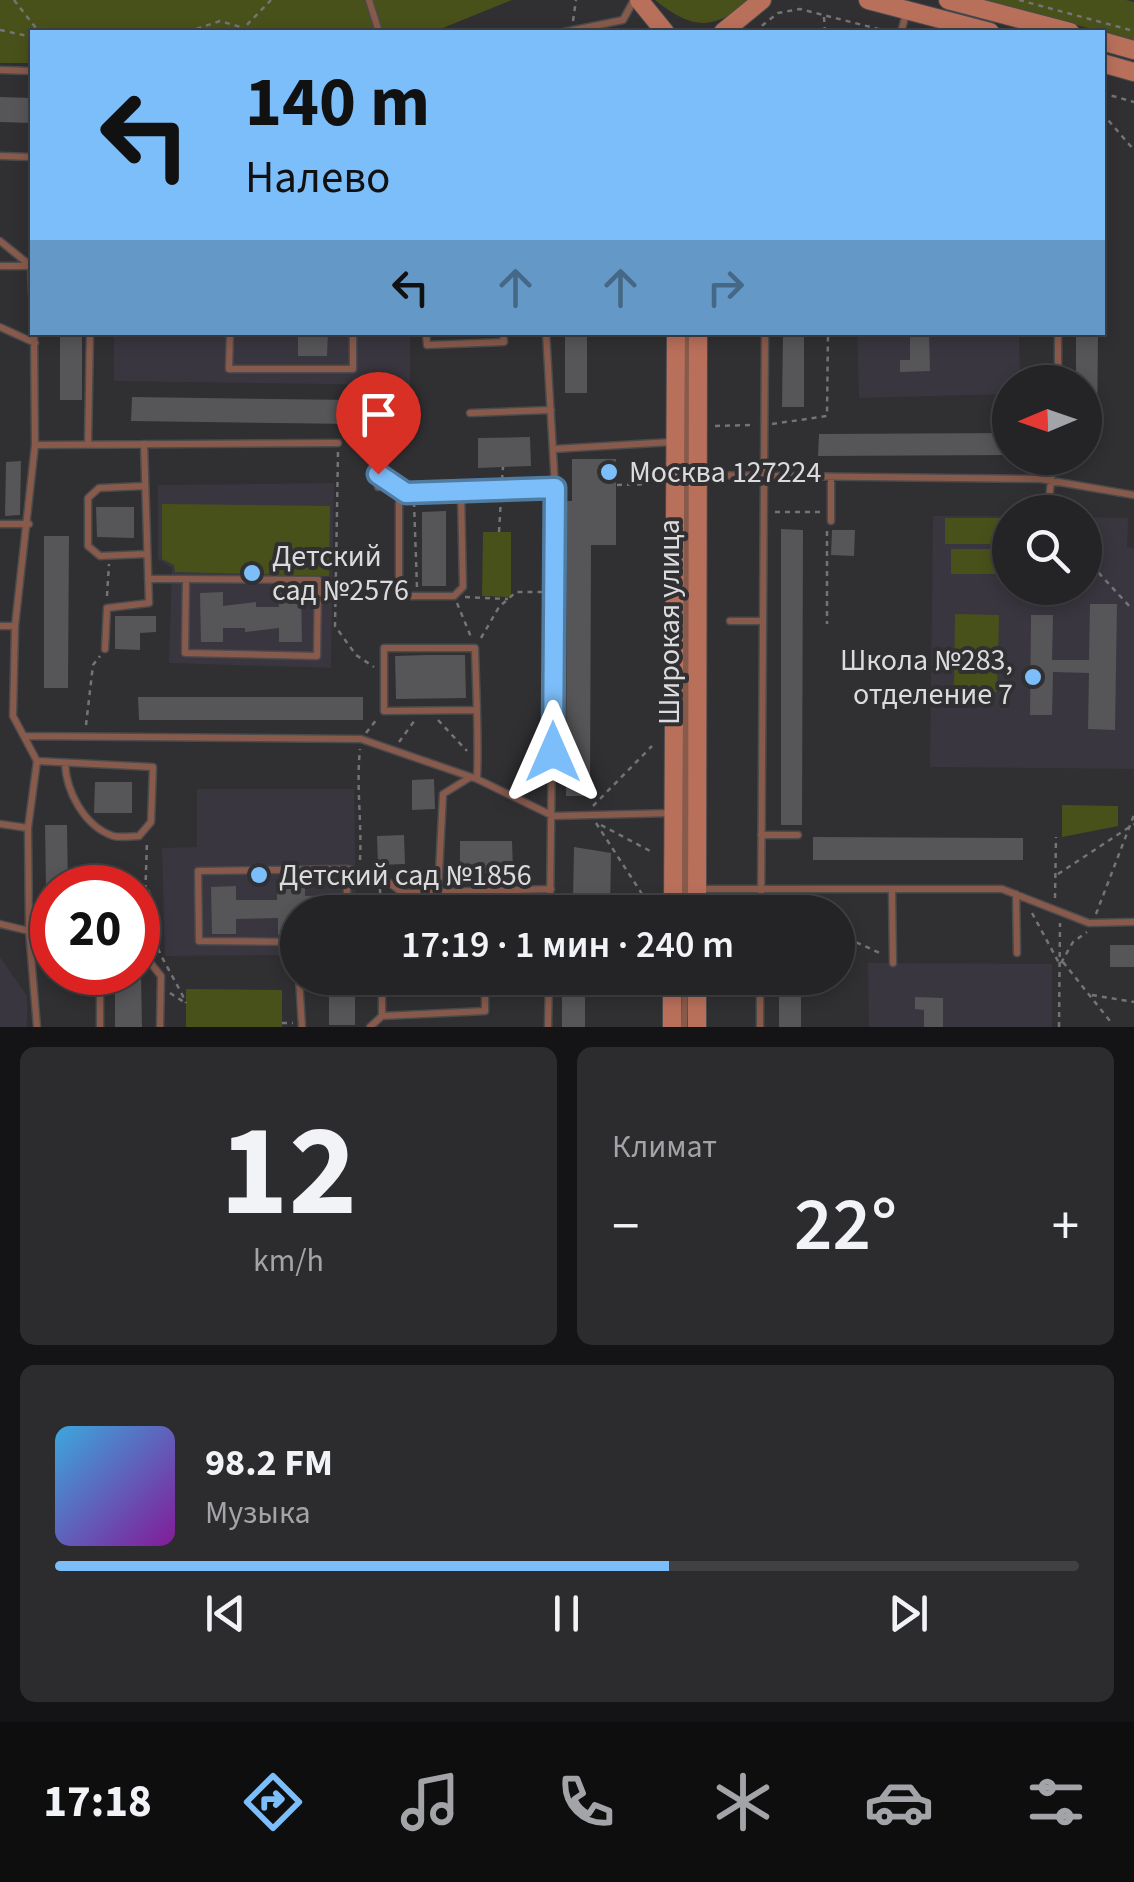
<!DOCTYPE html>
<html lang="ru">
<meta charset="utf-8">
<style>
:root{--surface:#242326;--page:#2c2b2e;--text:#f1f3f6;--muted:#a3a4a7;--line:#414043;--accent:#7cbef9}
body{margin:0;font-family:"Source Sans 3",sans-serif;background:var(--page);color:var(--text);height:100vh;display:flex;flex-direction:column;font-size:38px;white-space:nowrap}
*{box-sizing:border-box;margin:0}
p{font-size:32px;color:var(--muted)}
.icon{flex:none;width:55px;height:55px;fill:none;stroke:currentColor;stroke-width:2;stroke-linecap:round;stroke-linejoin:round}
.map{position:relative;height:1027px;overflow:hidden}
.drawer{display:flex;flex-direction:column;gap:20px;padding:20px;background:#141315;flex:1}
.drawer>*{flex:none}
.top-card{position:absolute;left:30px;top:30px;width:1075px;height:305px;border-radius:0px;box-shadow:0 5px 15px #0003,0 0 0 2px var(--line);background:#7cbef9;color:#111;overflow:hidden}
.needle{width:65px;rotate:268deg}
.fabs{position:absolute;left:992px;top:365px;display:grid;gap:20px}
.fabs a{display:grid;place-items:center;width:110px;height:110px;border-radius:50%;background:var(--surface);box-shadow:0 5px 15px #0003,0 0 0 2px var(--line);font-size:50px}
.speed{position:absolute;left:30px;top:865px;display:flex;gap:20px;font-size:50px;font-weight:700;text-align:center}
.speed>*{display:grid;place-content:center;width:130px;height:130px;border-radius:50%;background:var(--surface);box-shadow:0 5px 15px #0003,0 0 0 2px var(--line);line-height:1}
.speed .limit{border:15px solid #d22;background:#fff;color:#111}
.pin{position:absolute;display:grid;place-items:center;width:85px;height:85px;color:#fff;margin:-102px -42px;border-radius:50% 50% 50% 0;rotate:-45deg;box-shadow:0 0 10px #0007}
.pin .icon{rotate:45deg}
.me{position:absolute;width:110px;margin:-55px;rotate:0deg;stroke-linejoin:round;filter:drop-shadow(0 0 8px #0008)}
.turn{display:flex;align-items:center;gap:35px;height:210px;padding:0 50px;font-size:45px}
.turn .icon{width:130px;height:130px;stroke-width:2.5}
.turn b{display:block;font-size:70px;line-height:85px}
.lanes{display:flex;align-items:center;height:95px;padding:0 50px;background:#0003;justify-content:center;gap:50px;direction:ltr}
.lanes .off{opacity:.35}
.big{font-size:75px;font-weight:600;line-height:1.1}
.drawer .tile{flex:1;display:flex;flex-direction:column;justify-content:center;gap:15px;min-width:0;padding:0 35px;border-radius:15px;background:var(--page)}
.drawer .dial{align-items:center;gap:0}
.dial b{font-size:130px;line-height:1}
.song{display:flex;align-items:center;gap:30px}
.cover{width:120px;height:120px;border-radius:15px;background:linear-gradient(135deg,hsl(200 70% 55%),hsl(290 70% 35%))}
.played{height:10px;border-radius:5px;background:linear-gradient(90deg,var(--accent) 60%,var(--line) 60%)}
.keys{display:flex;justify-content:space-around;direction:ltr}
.heat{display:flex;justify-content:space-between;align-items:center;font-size:55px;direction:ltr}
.drawer .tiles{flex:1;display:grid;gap:20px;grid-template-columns:1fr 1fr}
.tile:last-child{grid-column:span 2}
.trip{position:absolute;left:280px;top:895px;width:575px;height:100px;border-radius:50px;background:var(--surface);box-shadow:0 5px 15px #0003,0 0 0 2px var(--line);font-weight:600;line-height:100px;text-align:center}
.tabs{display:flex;height:160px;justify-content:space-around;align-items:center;background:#0e0e0f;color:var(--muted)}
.tabs .icon{width:70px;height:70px}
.tabs .selected{color:var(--accent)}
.tabs b{font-size:45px;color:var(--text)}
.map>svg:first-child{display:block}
.built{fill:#3a363f}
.green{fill:#49511a}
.building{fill:#565558}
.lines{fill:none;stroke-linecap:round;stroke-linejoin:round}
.lane-casing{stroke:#4b4a4d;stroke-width:9}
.secondary-casing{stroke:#4b4a4d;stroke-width:20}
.path{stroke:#747376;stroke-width:2.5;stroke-dasharray:5 5;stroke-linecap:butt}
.lane{stroke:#885a4c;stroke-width:6}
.secondary{stroke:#b9705b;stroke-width:18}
.route-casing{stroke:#517ca2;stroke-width:25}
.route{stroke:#7cbef9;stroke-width:18}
.poi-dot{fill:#7cbef9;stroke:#302f32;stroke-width:4}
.labels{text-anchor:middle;stroke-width:8;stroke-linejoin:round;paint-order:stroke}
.poi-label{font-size:30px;fill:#dbdadc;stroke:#302f32;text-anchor:start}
.street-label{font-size:30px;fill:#dbdadc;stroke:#302f32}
</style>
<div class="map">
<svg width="1134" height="1027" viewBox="0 0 1134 1027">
<rect width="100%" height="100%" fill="#302f32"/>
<path class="built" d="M114,333h296v52l-296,-4z
M857,333h162l1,49h-10v12l-151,4z
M334,483l-3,185 -162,-5 3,-95 -14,-9v-74z
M933,516h77v72h75v-71l43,1 -1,29 7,1v221l-204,-2z
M197,789h157l2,123h-58l-1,43 -132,1 -3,-108 35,-1z
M0,957l27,39v31h-27z
M868,963l184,1v63h-183z"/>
<path class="green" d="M0,0h512l-79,32h-401v31h-32z
M655,0h92c-33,33 -57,28 -92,0z
M981,0h145l8,2v38z
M162,504l168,2 -1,70 -154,-4 -1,-7 -12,-6z
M945,518h65v26h-65z
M483,532h28v65l-29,-1z
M951,549h49v25h-49z
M955,614l44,1 -2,77 -43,-1z
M1062,805l56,1v20l-56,11z
M186,989l96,1v37h-96z"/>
<path class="building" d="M0,97l32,1v25l-32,-1z
M60,332h22v68h-22z
M298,332h30l-1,24h-29z
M565,332h22v61h-22z
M783,332h21v75h-22z
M910,332h19l1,39 -30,1v-12h10z
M1076,332h22l-1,108h-12v-58h-9z
M132,397l223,3v24l-224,-3z
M1010,433v22l-192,1 1,-22z
M530,437l1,29 -53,2v-30z
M572,459h44v86h-25l-1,251h-24l1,-295h5z
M21,461l-1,54 -15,1 1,-54z
M96,507h38v31l-37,-1z
M446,511v75h-24v-74z
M781,529l22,1 -1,295h-21z
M832,530h23l-1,26 -23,-1z
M44,536h25l-1,152h-24z
M223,592v14l33,-4v5h23l-1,-14h23l1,49h-23v-14l-34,4v-4h-22v14h-22l-1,-49z
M1090,604h27l-2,126 -27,-1 1,-56 -36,-1 -1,43h-22l1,-100h22l-1,45h37z
M115,616h41v16l-16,1v17l-25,-1z
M428,655h37l1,43 -70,1 -1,-43z
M138,697h225v23h-224z
M434,779l1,30 -23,1v-30z
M95,782h37v31h-38z
M45,825h22l1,63h-22z
M404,835l1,29 -27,1 -1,-29z
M813,837l210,1v22h-210z
M460,841h52l1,29h-53z
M574,847l37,6 -1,59h-47v-14h10z
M277,884h28v12l35,-1v17h-42v23h-20v-17l-42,1v15h-24l-1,-47 25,-1v14h41z
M1110,945h24v22h-24z
M115,972h26l1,55h-27z
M329,978h26v47h-26z
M406,978h53v16l-52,2z
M562,978h23v49h-23z
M779,978h22v49h-22z
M915,997l28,1v29h-19v-17l-9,-1z"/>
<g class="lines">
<defs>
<path id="lane" d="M369,0l10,32
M564,32l59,-12 11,-20
M901,32l5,-18
M0,70l32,1
M0,156l32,1
M0,241l31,25 1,28
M0,266h30
M0,327l35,16
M34,332l1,113 -20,181 -2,90 24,45 -9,67 1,103 8,96
M230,332l-1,37h124v-37
M426,332l1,13 77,-3 -1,-10
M546,332l9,155 -5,425
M1058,382v-50
M470,413l81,-3
M88,444l2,-112
M35,445l303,-2
M554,449l118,-7
M698,475l343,4 93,16
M145,486l-46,2 -11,10v48l12,10 47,-2
M378,487v-13l28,19 149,-6
M406,493l-7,10v83l11,10h44l9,-9 -2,-94
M1048,512l5,-54
M831,521v-44
M0,524h29
M148,579h24l146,1 -1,76 -132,-3 1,-74
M730,621h33
M0,626h15
M105,649l2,-41 42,-5 -5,-159
M477,710l-93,1v-63h91c1,44 4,88 2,131
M24,736l337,3 116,40 76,37 119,-3
M37,761l116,6 -2,55 -12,14c-7,0 -19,2 -26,0 -29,-10 -47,-45 -48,-73
M0,824l28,4
M761,835h37
M347,869l33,7 23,17
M702,889h300l87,34 45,-1
M892,889l1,74
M438,892l5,-98 26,-16
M1016,894l1,59
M398,912l5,-19 148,-4
M685,912l3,-580
M761,912l4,-580
M0,924l29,7
M298,942l-99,-1 -1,-70 149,-2v43
M138,960h10l13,16 -1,51
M299,978l3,49
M382,978v38l103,-5v-33
M100,1027v-46l6,-9
M370,1027l12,-11
M548,1027l1,-49
M684,1027l1,-49
M760,1027v-49"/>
<path id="secondary" d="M639,0l26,32
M868,0l122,32
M948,0l122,32
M723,32l39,-32
M1102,41l32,9
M1102,63l32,9
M673,912l3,-580
M697,912l1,-580
M672,1027v-49
M697,1027v-49"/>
</defs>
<use href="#lane" class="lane-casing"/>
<use href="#secondary" class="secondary-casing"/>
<path class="path" d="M14,0l25,32
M1019,0l115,31
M824,17l1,15
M573,21l3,-21
M0,30l32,7
M187,32l33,-11 24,7
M240,32l31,-32
M754,32l24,-19 22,-4 90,23
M1102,93l32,9
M1102,113l32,37
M772,424l55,-8 1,-84
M715,426l39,-1
M338,452l-3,174 21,29 18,12
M502,480l1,-13
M617,485l33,-1
M414,502l3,86
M775,512h47
M827,531v93
M499,532l2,-34
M1085,558l47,51
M107,596l2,-32
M465,597l43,2
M457,603l14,34
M481,638l18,-31 17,-15h28
M438,720l29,31
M86,725l7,-60 7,-9
M366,733l11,-14
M399,742l16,-22
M593,806l59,-60
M596,823l48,74
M601,825l51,27
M360,860c2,-38 -4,-73 0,-111
M1058,874l76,-50
M486,883v-13
M380,889l1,23
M148,890c11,20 5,34 9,55 2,10 23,43 29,58
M1055,898l1,-61
M145,900l2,-58
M517,912l13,-13
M1032,913l27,50
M1096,914l38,-99
M838,934l44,20
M1063,962l47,59
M1061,963l12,-21 14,-10
M170,993l14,9
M1092,995l42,7
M282,1023h11
M1059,1027l1,-104"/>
<use href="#lane" class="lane"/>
<use href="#secondary" class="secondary"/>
</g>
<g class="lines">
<defs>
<path id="route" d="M378,474l28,19 149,-5 -2,264"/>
</defs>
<use href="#route" class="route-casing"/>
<use href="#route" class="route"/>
</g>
<g class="poi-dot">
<circle cx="609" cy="472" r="10"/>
<circle cx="252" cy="573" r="10"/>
<circle cx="1033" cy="677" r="10"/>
<circle cx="259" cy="875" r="10"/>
</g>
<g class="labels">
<g class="poi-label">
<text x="629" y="482">Москва 127224</text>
<text x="272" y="566">Детский<tspan x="272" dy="34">сад №2576</tspan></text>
<text x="1013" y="670" text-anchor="end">Школа №283,<tspan x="1013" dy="34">отделение 7</tspan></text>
<text x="279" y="885">Детский сад №1856</text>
</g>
<g class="street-label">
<text transform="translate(669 622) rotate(-90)" y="10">Широкая улица</text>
</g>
</g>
</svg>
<div class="fabs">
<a><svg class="needle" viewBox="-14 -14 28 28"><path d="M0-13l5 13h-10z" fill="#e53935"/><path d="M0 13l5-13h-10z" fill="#a3a4a7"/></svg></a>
<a><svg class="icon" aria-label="search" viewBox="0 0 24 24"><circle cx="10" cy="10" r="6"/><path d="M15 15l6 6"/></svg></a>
</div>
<div class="speed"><div class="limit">20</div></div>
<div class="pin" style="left:378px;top:474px;background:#d93025"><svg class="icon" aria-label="arrive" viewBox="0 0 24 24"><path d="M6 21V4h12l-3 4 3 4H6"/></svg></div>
<svg class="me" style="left:553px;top:752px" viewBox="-20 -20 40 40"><path d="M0-17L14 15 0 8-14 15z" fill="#7cbef9" stroke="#fff" stroke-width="4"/></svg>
<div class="trip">17:19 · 1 мин · 240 m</div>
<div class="top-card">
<div class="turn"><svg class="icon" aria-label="left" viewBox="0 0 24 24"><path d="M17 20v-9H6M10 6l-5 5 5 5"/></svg><div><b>140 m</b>Налево</div></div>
<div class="lanes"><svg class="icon" aria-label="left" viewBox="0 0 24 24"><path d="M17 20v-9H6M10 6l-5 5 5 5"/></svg><svg class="icon off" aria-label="ahead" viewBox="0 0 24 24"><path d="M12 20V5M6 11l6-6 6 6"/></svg><svg class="icon off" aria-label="ahead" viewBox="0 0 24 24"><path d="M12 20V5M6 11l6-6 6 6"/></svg><svg class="icon off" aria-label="right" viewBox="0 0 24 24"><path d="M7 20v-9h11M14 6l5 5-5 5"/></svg></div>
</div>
</div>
<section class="drawer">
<div class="tiles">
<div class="tile dial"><b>12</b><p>km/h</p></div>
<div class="tile"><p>Климат</p>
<div class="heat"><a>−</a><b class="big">22°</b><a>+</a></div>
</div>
<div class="tile">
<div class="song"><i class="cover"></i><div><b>98.2 FM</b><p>Музыка</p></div></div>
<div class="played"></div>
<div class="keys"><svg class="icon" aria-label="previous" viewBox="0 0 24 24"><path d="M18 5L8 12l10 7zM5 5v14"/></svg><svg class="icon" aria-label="pause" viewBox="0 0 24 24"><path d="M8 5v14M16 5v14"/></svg><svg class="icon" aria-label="next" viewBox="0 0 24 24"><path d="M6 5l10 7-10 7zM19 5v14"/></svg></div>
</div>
</div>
</section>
<nav class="tabs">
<b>17:18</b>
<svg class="icon selected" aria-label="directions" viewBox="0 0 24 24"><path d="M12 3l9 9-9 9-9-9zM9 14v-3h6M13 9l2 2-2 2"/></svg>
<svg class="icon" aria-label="music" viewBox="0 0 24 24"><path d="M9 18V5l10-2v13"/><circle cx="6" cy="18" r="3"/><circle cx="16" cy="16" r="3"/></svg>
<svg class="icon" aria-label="phone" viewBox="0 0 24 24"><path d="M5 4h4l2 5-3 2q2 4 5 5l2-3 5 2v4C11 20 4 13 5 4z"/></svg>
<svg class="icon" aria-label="climate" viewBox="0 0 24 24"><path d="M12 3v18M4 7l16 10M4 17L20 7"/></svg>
<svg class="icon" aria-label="car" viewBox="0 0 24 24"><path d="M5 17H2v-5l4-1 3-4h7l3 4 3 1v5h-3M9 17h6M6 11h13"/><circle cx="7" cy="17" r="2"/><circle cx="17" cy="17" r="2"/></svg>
<svg class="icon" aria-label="filters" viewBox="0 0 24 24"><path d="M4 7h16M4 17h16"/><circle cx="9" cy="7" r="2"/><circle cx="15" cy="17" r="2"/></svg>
</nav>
